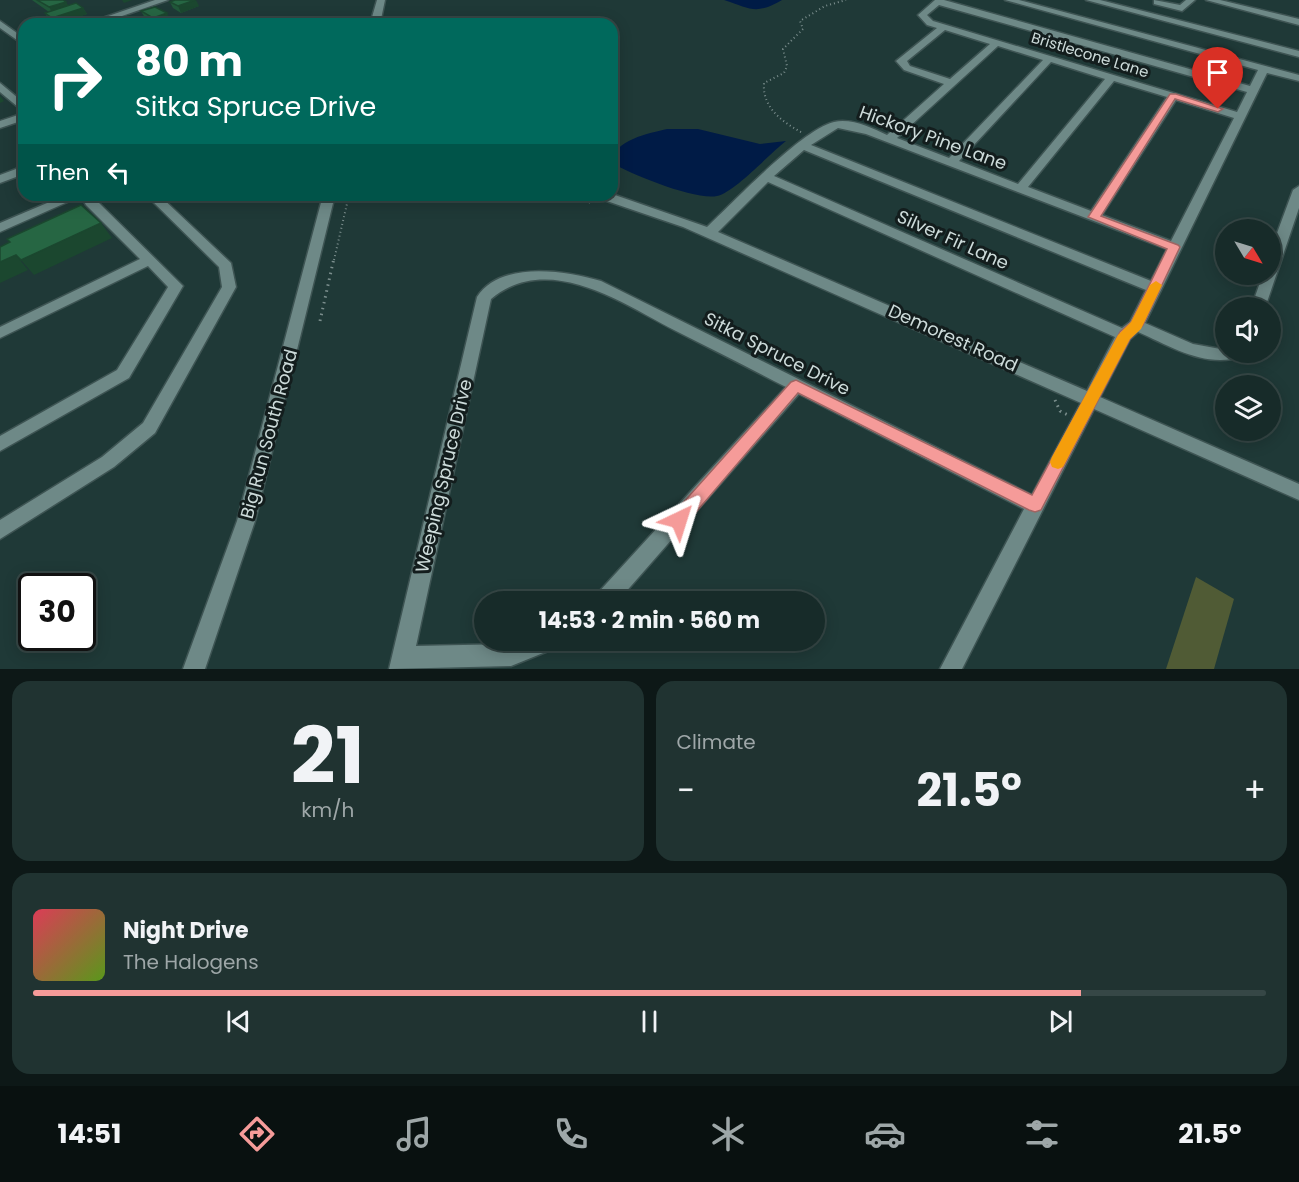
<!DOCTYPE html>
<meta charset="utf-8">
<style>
:root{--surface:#172b29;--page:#203331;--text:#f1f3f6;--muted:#9ea7a8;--line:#364746;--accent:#f59b99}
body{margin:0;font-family:Poppins,sans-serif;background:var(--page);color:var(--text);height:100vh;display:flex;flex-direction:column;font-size:22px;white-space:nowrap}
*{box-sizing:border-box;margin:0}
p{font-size:20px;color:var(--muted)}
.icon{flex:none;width:33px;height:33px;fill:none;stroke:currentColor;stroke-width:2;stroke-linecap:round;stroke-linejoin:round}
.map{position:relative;height:669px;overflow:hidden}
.details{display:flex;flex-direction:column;gap:12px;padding:12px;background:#0d1817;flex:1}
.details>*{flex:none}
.guide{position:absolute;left:18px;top:18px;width:600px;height:183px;border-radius:18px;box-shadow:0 3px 15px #0003,0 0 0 2px var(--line);background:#00695c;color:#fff;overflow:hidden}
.needle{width:39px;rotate:128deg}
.fabs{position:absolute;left:1215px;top:219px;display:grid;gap:12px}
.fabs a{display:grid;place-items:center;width:66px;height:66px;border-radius:50%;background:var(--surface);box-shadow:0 3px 15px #0003,0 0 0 2px var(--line);font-size:30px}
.speed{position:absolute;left:18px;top:573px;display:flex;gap:12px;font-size:30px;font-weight:700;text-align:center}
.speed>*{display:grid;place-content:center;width:78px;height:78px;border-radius:50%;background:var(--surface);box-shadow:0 3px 15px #0003,0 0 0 2px var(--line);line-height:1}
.speed .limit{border:3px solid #111;border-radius:9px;background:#fff;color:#111}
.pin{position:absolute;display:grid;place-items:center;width:51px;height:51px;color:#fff;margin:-62px -26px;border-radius:50% 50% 50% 0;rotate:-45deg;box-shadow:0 0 6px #0007}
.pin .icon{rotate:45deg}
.me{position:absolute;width:66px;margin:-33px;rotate:41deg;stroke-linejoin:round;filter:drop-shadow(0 0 4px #0008)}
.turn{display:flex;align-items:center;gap:21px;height:126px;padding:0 18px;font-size:27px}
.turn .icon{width:78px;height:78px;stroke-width:2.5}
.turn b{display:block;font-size:42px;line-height:51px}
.then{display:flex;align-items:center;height:57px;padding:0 18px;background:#0003;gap:12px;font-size:22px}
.big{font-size:45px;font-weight:700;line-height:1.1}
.details .tile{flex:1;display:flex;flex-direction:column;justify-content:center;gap:9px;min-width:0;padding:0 21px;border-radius:18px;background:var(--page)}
.details .dial{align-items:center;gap:0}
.dial b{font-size:78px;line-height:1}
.song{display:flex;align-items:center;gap:18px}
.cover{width:72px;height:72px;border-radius:9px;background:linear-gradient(135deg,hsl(350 70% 55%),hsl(90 70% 35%))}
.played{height:6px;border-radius:3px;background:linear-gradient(90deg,var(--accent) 85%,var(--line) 85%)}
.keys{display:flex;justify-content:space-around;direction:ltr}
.heat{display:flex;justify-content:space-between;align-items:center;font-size:33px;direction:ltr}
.details .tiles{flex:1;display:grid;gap:12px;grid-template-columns:1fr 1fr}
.tile:last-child{grid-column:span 2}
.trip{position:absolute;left:474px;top:591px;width:351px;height:60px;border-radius:30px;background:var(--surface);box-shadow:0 3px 15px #0003,0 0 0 2px var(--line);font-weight:700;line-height:60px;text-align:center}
.dock{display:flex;height:96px;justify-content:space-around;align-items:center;background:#091110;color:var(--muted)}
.dock .icon{width:42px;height:42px}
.dock .active{color:var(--accent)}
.dock b{font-size:27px;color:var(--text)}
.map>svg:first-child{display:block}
.green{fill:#505b35}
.water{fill:#001b46}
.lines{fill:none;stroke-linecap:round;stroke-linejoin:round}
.minor-casing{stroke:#3e5453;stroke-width:3}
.path-far1{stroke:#7b8e8d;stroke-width:2;stroke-dasharray:1 3;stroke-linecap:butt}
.path{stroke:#7b8e8d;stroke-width:3;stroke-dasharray:1.5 4.5;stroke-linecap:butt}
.minor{fill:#6e8987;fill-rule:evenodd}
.wall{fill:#21583a}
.shaded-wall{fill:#1b472f}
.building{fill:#266643;stroke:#1b472f;stroke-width:1.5}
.route{fill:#f59b99;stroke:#9f6563;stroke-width:1.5}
.slow{fill:#f59e0b}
.labels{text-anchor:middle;stroke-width:6;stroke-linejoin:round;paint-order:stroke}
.far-street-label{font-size:15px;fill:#cddbda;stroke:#131d1d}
.street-label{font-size:18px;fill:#cddbda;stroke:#131d1d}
</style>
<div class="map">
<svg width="1299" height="669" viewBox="0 0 1299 669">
<rect width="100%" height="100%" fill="#1f3937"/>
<path class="green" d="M1196,577l38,22 -20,70h-48z"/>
<path class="water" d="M724,0h58c-26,15 -31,9 -58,0z
M667,129h31l62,15 26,-3c-17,13 -51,51 -69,55 -20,5 -87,-22 -105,-33 0,-23 38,-30 55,-34z"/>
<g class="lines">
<defs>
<path id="minor" d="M155,0h13l-69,24h-14z
M377,0h8l-5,24h-10z
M935,0h9l306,86 8,-16 -253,-70h14l280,75v6l-32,-8 -122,250 48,21 33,6v2h20l-2,4c-38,13 -72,-9 -106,-24l-8,7 -30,58 199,87v16l-205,-91 -132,260h-22l84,-160 -225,-115 -182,208h-24l3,-7 190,-208c-37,-19 -74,-38 -110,-56 -54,-28 -128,-80 -185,-32l-75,347 95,-2 11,-4h39l-3,7 -47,19 -122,3 88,-372c24,-37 89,-26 124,-16l431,214 49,-92 -398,-176 -85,-29 -2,-3 16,-1 95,33c27,-25 94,-97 127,-105 18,-4 38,6 53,13l57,-51 -40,-14 -8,-9 41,-33 -10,-3 -9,-10zM939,5l308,87 -10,20 -304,-91 -6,-6zM945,30l45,14 -40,35 -40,-13 -3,-5zM998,46l45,14 -94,98 -52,-20zM1051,62l54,17 -87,105 -59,-23zM1114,81l53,16 -76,114 -63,-24zM1176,100l58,18 -63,123 -69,-26zM838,128l28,6 301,115 -16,32 -340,-136zM804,150l342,140 -16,32 -8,6 -348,-152zM768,182l347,155 -28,54 -369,-159z
M1086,0h14l199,51v6z
M1154,0l26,5 6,-5h9l-13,11 -28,-7z
M1206,0h14l79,19v6z
M0,21l24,17v7l-24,-17z
M0,83l24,20v9l-24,-20z
M24,113v7l-24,8v-7z
M24,166v8l-24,9v-8z
M1299,186v22l-34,100h-14l12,-34h7v-22l23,-62z
M66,195h27l3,5 87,86 -54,92 -129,73v-15l117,-66 51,-83 -20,-21 -148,72v-11l140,-68 -54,-54 -5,-9 -81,36v-9z
M146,195h13l72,68 5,24 -81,146 -41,34 -114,72v-19l102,-63 41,-34 79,-136 -3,-20z
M323,195h12l-80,326 -50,148h-22l54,-148z"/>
</defs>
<use href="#minor" class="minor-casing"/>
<path class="path-far1" d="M801,132c-19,-10 -39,-25 -37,-49l20,-10 3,-7 -4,-17 20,-20 -3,-8 25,-15 21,-6
M562,195l30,8
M334,260l15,-65"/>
<path class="path" d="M320,321l14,-63
M1055,400l5,11 8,4"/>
<use href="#minor" class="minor"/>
</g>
<path class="wall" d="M32,0h31l5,6 15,2 4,6 -31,10 -7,-4 -4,-7 4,-1z
M170,2l29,4 -18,7 -8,-5z
M141,11l29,9 -11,4h-4l-10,-6z"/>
<path class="shaded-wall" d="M122,0h10l-8,3z
M196,0l3,6 -18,7 -3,-7z
M66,2l4,6 -17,6 -4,-7z
M83,8l4,6 -29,10h-2l-4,-6z
M167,13l3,7 -14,4 -3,-6z
M0,96l4,5 -4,2z
M101,223l11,15 -78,37 -13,-15z
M16,255l12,15 -28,13v-21z"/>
<path class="building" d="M37,0h26l3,2 -17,5z
M175,0h20l-17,6 -8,-4z
M76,3l7,5 -31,10 -7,-5z
M155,7l12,6 -14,5 -12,-7z
M128,16l10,5 -7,3h-14l-4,-2z
M81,205l20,18 -80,37 -5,-5 -16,7v-15l10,-5 -3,-3z"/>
<path class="route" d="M1170,94h6l47,15 -5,3 -43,-13 -74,117 77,29 2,2 -37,78 -13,14 -89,171 -6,2 -6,-2 -231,-117 -113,132 -6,3 -6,-3 -3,-5 3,-6 118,-132 5,-2 236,115 88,-163 11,-10 36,-73 -79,-32z"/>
<path class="slow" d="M1156,281l6,4 -21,44 -11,10 -67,128 -5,2 -6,-2 -2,-5 2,-5 66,-122 13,-13 19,-37z"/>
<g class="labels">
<g class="far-street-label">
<text transform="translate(1090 55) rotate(17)" y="5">Bristlecone Lane</text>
</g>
<g class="street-label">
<text transform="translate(933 138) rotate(20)" y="6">Hickory Pine Lane</text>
<text transform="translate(953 240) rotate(24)" y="6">Silver Fir Lane</text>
<text transform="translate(953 338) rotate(24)" y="6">Demorest Road</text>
<text transform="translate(777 354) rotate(27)" y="6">Sitka Spruce Drive</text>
<text transform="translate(269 434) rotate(-75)" y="6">Big Run South Road</text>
<text transform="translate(444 476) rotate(-77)" y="6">Weeping Spruce Drive</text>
</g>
</g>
</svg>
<div class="fabs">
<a><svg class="needle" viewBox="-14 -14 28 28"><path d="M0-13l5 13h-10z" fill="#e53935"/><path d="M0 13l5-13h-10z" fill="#9ea7a8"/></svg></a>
<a><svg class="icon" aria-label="sound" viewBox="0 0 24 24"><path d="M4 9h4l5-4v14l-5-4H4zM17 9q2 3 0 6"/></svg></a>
<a><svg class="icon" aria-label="layers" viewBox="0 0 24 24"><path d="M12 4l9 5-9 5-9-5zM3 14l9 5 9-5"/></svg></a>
</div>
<div class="speed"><div class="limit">30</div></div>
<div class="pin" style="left:1218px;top:109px;background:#d93025"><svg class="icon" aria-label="arrive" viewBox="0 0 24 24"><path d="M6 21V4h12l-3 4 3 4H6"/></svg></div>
<svg class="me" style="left:679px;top:520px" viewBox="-20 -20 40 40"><path d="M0-17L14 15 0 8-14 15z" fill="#f59b99" stroke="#fff" stroke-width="4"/></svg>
<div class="trip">14:53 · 2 min · 560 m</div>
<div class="guide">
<div class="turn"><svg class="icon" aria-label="right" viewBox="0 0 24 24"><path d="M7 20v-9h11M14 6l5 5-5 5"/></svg><div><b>80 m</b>Sitka Spruce Drive</div></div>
<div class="then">Then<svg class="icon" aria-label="left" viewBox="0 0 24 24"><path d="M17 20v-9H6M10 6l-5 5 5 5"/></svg></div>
</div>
</div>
<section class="details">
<div class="tiles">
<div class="tile dial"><b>21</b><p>km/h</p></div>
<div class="tile"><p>Climate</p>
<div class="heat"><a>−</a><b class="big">21.5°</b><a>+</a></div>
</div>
<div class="tile">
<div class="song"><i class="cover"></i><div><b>Night Drive</b><p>The Halogens</p></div></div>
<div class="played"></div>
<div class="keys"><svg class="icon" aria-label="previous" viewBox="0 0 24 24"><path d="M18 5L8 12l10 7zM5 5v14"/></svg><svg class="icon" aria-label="pause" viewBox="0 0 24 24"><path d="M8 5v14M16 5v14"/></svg><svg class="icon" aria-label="next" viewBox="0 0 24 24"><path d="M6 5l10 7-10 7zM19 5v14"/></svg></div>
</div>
</div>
</section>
<nav class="dock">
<b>14:51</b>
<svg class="icon active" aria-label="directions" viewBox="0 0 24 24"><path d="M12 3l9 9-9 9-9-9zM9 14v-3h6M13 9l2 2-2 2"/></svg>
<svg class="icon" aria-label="music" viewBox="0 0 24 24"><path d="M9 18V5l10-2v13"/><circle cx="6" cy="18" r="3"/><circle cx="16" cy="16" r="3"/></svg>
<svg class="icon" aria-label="phone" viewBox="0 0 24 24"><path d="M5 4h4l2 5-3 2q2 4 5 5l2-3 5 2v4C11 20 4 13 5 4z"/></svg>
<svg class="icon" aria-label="climate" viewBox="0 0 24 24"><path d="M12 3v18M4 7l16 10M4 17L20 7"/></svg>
<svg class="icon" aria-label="car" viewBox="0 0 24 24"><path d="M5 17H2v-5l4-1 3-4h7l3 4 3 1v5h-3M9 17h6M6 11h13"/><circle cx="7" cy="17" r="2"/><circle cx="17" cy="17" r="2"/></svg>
<svg class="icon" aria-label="filters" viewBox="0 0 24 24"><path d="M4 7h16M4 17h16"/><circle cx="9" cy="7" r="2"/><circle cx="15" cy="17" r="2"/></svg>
<b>21.5°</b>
</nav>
